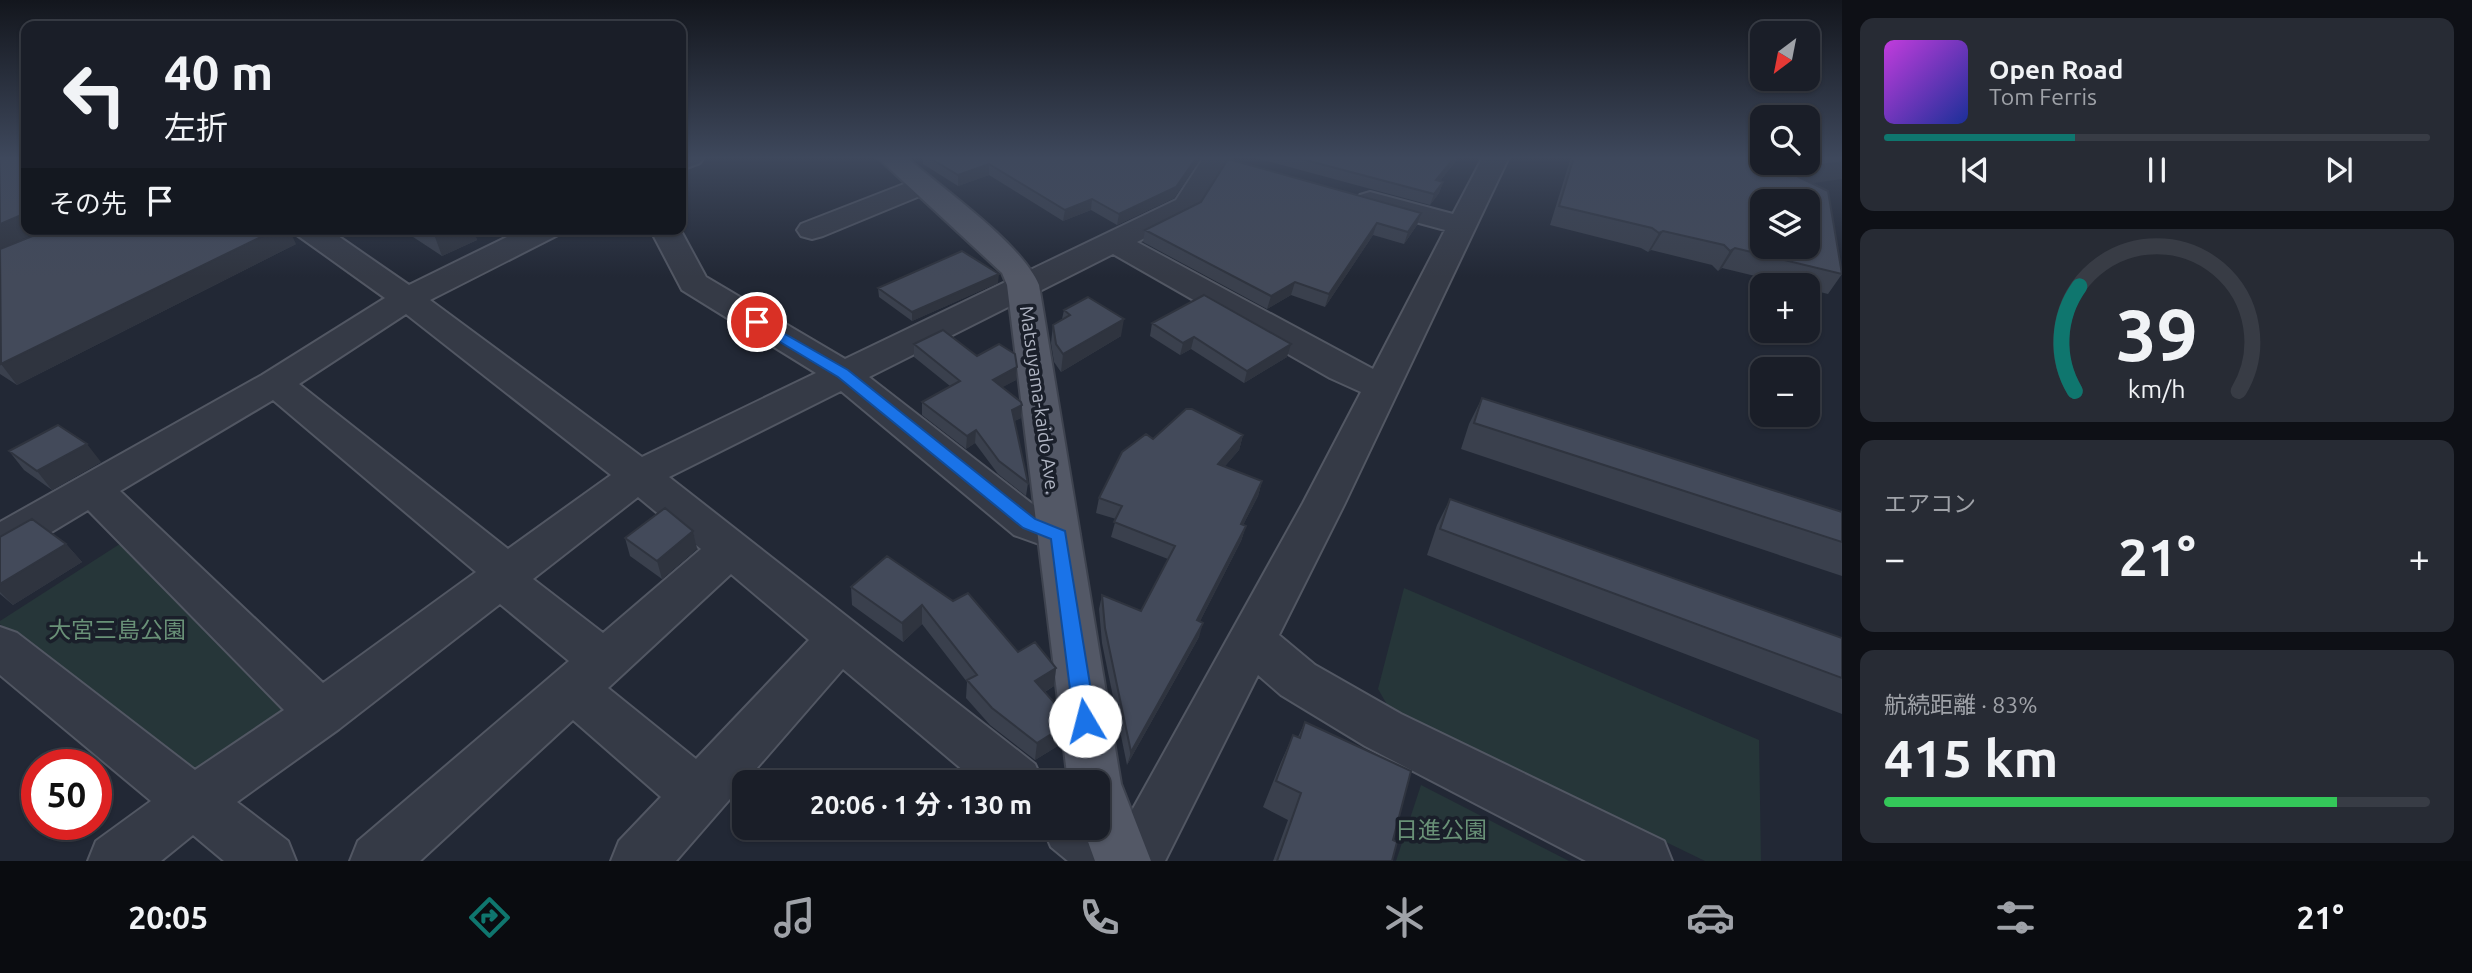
<!DOCTYPE html>
<html lang="ja">
<meta charset="utf-8">
<style>
:root{--surface:#1a1e28;--page:#272b34;--text:#f1f3f6;--muted:#9fa2a8;--line:#383c45;--accent:#0f766e}
body{margin:0;font-family:Ubuntu,"Noto Sans JP",sans-serif;background:var(--page);color:var(--text);height:100vh;display:flex;flex-direction:column;font-size:26px;white-space:nowrap}
*{box-sizing:border-box;margin:0}
p{font-size:23px;color:var(--muted)}
.icon{flex:none;width:38px;height:38px;fill:none;stroke:currentColor;stroke-width:2;stroke-linecap:round;stroke-linejoin:round}
.map{position:relative;flex:1;overflow:hidden}
.panel{display:flex;flex-direction:column;gap:18px;padding:18px;background:#0e1016;width:630px}
.panel>*{flex:none}
.guide{position:absolute;left:21px;top:21px;width:665px;height:214px;border-radius:14px;box-shadow:0 2px 5px #0004,0 0 0 2px var(--line);background:#1a1e28;color:var(--text);overflow:hidden}
.needle{width:46px;rotate:212deg}
.fabs{position:absolute;left:1750px;top:21px;display:grid;gap:14px}
.fabs a{display:grid;place-items:center;width:70px;height:70px;border-radius:14px;background:var(--surface);box-shadow:0 2px 5px #0004,0 0 0 2px var(--line);font-size:35px}
.speed{position:absolute;left:21px;top:749px;display:flex;gap:14px;font-size:35px;font-weight:700;text-align:center}
.speed>*{display:grid;place-content:center;width:91px;height:91px;border-radius:50%;background:var(--surface);box-shadow:0 2px 5px #0004,0 0 0 2px var(--line);line-height:1}
.speed .limit{border:10px solid #d22;background:#fff;color:#111}
.pin{position:absolute;display:grid;place-items:center;width:60px;height:60px;color:#fff;margin:-30px;border:4px solid #fff;border-radius:50%;box-shadow:0 2px 7px #0007}
.me{position:absolute;width:77px;margin:-38px;rotate:352deg;stroke-linejoin:round;filter:drop-shadow(0 0 5px #0008)}
.turn{display:flex;align-items:center;gap:24px;height:147px;padding:0 28px;font-size:32px}
.turn .icon{width:91px;height:91px;stroke-width:2.5}
.turn b{display:block;font-size:49px;line-height:60px}
.then{display:flex;align-items:center;height:66px;padding:0 28px;background:#0003;gap:14px;font-size:26px}
.big{font-size:52px;font-weight:700;line-height:1.1}
.panel .widget{flex:1;display:flex;flex-direction:column;justify-content:center;gap:10px;min-width:0;padding:0 24px;border-radius:14px;background:var(--page)}
.panel .dial{align-items:center;gap:0}
.dial svg{height:182px;overflow:visible;fill:none;stroke:var(--line);stroke-width:7;stroke-linecap:round;text-anchor:middle}
.dial text{fill:var(--text);stroke:none}
.song{display:flex;align-items:center;gap:21px}
.cover{width:84px;height:84px;border-radius:10px;background:linear-gradient(135deg,hsl(290 70% 55%),hsl(230 70% 35%))}
.played{height:7px;border-radius:4px;background:linear-gradient(90deg,var(--accent) 35%,var(--line) 35%)}
.keys{display:flex;justify-content:space-around;direction:ltr}
.heat{display:flex;justify-content:space-between;align-items:center;font-size:38px;direction:ltr}
.charge{height:10px;border-radius:5px;background:linear-gradient(90deg,#34c759 83%,var(--line) 0)}
.trip{position:absolute;left:732px;top:770px;width:378px;height:70px;border-radius:14px;background:var(--surface);box-shadow:0 2px 5px #0004,0 0 0 2px var(--line);font-weight:700;line-height:70px;text-align:center}
.dock{display:flex;height:112px;justify-content:space-around;align-items:center;background:#0a0c10;color:var(--muted)}
.dock .icon{width:49px;height:49px}
.dock .current{color:var(--accent)}
.dock b{font-size:32px;color:var(--text)}
main{display:flex;flex:1;min-height:0}
.map>svg:first-child{display:block}
.green{fill:#263639}
.lines{fill:none;stroke-linecap:round;stroke-linejoin:round}
.minor-casing{stroke:#525763;stroke-width:4}
.major-casing{stroke:#3e434f;stroke-width:4}
.minor{fill:#353a46;fill-rule:evenodd}
.major{fill:#535866;fill-rule:evenodd}
.wall{fill:#3a404d}
.shaded-wall{fill:#2f343f}
.building{fill:#434a5a;stroke:#2f343f;stroke-width:2;fill-rule:evenodd}
.route{fill:#1a73e8;stroke:#114b97;stroke-width:2}
.labels{text-anchor:middle;stroke-width:7;stroke-linejoin:round;paint-order:stroke}
.street-label{font-size:19px;fill:#afb4c2;stroke:#1a1f2a}
.near-park-label{font-size:23px;fill:#699177;stroke:#1a1f2a}
</style>
<main>
<div class="map">
<svg width="1842" height="861" viewBox="0 0 1842 861">
<rect width="100%" height="100%" fill="#222835"/>
<path class="green" d="M126,540l172,169 -99,79 -199,-164v-3z
M1404,588l355,152 2,121h-56l-316,-153 -11,-19z
M1421,785l148,76h-173z"/>
<g class="lines">
<defs>
<path id="minor" d="M681,157h23l-4,6 -19,7z
M1204,157h26l-33,55 -60,30 236,127 72,-139 -85,-23 -4,-6 4,-6 10,-3 83,22 30,-57h26l-164,346 -66,132 36,30 86,49 263,127 8,20h-86l-221,-115 -84,-51 -23,-20 -93,186h-97l-17,-14 -8,-19h54v-14l23,18 183,-329 58,-111 -31,-14 -217,-124 -244,123 175,136 30,11 6,11 -6,11 -15,5 -45,-16 -173,-144 -172,86 366,287 8,18h-66l-134,-113 -167,192h-65l8,-20 42,-44 -88,-77 -153,141h-70l8,-20 211,-180 -69,-57 -161,125 -102,73 51,39 8,20h-72l-31,-26 -32,26h-73l8,-20 55,-40 -151,-126v-48l17,6 178,137 89,-60 -196,-200 -73,44 -15,4v-36l262,-147 123,-77 -88,-63 -4,-6h35l81,56 114,-56h39l-4,6 -128,65 212,157 174,-84 -134,-83 -32,-61h30l26,48 139,82 331,-159zM406,314l205,161 -103,74 -209,-165zM273,400l203,172 -153,111 -203,-192zM638,497l63,52 -98,84 -70,-54zM731,574l78,66 -113,119 -88,-71z
M922,177l10,2 4,6 -4,6 -109,45 -11,3 -11,-3 -4,-6 4,-6z"/>
<path id="major" d="M877,157h29c36,31 116,87 133,128l82,499 30,77h-56l-12,-33h14v-46h-29l-61,-497 -5,-12z"/>
</defs>
<use href="#minor" class="minor-casing"/>
<use href="#major" class="major-casing"/>
<use href="#minor" class="minor"/>
<use href="#major" class="major"/>
</g>
<path class="wall" d="M0,157l2,91 294,-4 -279,141 -17,-11z
M923,157h279l-28,41 -57,27 -26,-15 -28,11 -74,-46 -31,11 -35,-22z
M1252,157h207l-19,24 3,1 -4,11 -9,12z
M1571,157h191l49,26 31,91 -14,20 -20,-5v-4h-16l-70,-17 -4,3 -6,-6 -61,-15 -3,2 -7,-4 -91,-23z
M1421,213l-4,12 -13,19 -31,-9 -48,72 -34,-12 -24,14 -124,-67 2,-12z
M401,229h72l4,11 -35,16z
M998,283l-86,38 -33,-24 -1,-9z
M1064,310l57,26 -60,36 -7,-10 -3,-19 2,-18 9,-6z
M1152,323l135,34 -43,26 -53,-34 -11,6 -30,-19z
M914,344l63,12 39,24 -14,7 20,18 -1,13 -7,3 14,62 -2,13 -28,-22 -23,-31 -9,6 -44,-34v-13l28,-16 -36,-29z
M1482,398l360,114v64l-381,-127 8,-25z
M1243,435l-4,15 -15,17 38,14 -4,15 -15,29 3,1 -5,15 -41,80 -1,16 -72,128 -25,-122 -3,-34 3,-14 39,16 27,-52 -57,-22 5,-18 -20,-6 3,-15z
M9,451l92,11 -49,28 -28,-20z
M1450,499l392,139v76l-415,-159 10,-30z
M693,531l4,18 -35,30 -32,-23 -5,-18z
M0,537l66,7 16,18 -69,43 -13,-11z
M887,556l131,96 38,16 -2,18 -9,6 13,26 6,8 -3,18 -26,16 -45,-35 -24,-27 1,-16 -45,-58 -19,18 -51,-37 -1,-18z
M1305,722l88,118 -1,21h-119l15,-41 -25,-13 18,-45 12,-27 5,2z"/>
<path class="shaded-wall" d="M1197,157h5l-28,41 -57,27 2,-11z
M1455,157h4l-27,34 4,-11z
M1842,162v17l-70,10 12,-19z
M989,164v11l-31,11v-11z
M1443,182l-4,11 -9,12 4,-11z
M1092,199l-1,11 -28,11 2,-11z
M26,213v16h20l-46,20v-25z
M1421,213l-4,12 -13,19 4,-12z
M1377,223l-4,12 -48,72 4,-13z
M277,229h12l7,15 -279,141 -16,-21z
M432,229h41l4,11 -35,16z
M1663,231l-12,19 -3,2 11,-19z
M1735,248l-13,20 -4,3 12,-20z
M999,274l-1,9 -86,38v-9z
M1295,282l-4,13 -24,14 4,-13z
M1124,319l-3,17 -60,36 2,-18z
M1194,337l-3,12 -11,6 3,-12z
M1291,344l-4,13 -43,26 3,-12z
M1017,367l-1,13 -24,13 1,-13z
M1022,405l-1,13 -10,5 1,-13z
M976,430l-1,13 -9,6 1,-13z
M1243,435l-4,15 -25,29 4,-15z
M87,444l14,18 -49,28 -15,-19z
M1262,481l-4,15 -22,43 5,-15z
M1246,526l-5,15 -48,94 4,-15z
M693,531l4,18 -35,30 -5,-18z
M66,544l16,18 -69,43 -13,-13v-8z
M922,605v19l-19,18 -1,-19z
M1203,623l-4,14 -72,128 4,-13z
M1056,668l-2,18 -21,13 2,-18z
M1059,708l-3,18 -3,-14z
M1064,726l-3,18 -26,16 2,-17z"/>
<path class="building" d="M0,157h26v56l-26,11z
M928,157h269l-21,30 -57,27 -27,-15 -27,11 -76,-46 -31,11z
M1294,157h161l-19,23 7,2 -9,12z
M1574,157h188v6h46v-6h34v5l-58,8 44,21 14,83 -107,-26 -5,3 -6,-6 -61,-14 -4,2 -7,-5 -93,-22zM1762,201h46v46h-46z
M1228,159l193,54 -13,19 -31,-9 -48,71 -34,-12 -24,14 -126,-66 56,-28z
M50,229h227l-276,135 -1,-115z
M962,251l37,23 -87,38 -34,-24z
M1204,295l87,49 -44,27 -53,-34 -11,6 -31,-20z
M1088,297l36,22 -61,35 -7,-10 -3,-19 17,-10 -6,-5z
M943,330l34,26 22,-12 16,10 2,13 -24,13 28,22 1,3 -10,5 16,73 -29,-22 -23,-31 -9,6 -45,-34 38,-21 -46,-37z
M1482,398l360,114v30l-368,-119z
M1186,409h6l51,26 -25,29 44,17 -21,43 5,2 -49,94 6,3 -72,129 -26,-124 -3,-33 39,16 34,-65 -61,-24 8,-16 -23,-8 23,-46 24,-18 7,5z
M58,425l29,19 -50,27 -28,-20z
M1450,499l392,139v40l-402,-149z
M665,508l28,23 -36,30 -32,-23z
M32,519l34,25 -66,40v-47z
M887,556l66,45 15,-8 50,59 17,-10 21,26 -21,13 24,27 -6,4 11,14 -27,17 -45,-35 -25,-28 10,-5 -55,-70 -20,18 -51,-36z
M1305,722l106,49 -18,69 4,2 -5,19h-115l24,-68 -25,-12 17,-46 7,3z"/>
<linearGradient id="sky" x2="0" y2="1"><stop stop-color="#13161d"/><stop offset="0.57" stop-color="#3e485c"/><stop offset="1" stop-color="#3e485c" stop-opacity="0"/></linearGradient>
<rect width="1842" height="277" fill="url(#sky)"/>
<path class="route" d="M757,318l91,52 187,149 30,12 31,190 -4,7 -7,2 -7,-2 -4,-7 -23,-182 -28,-11 -185,-151 -86,-52 -2,-3z"/>
<g class="labels">
<g class="street-label">
<text transform="translate(1040 400) rotate(82)" y="7">Matsuyama-kaido Ave.</text>
</g>
<g class="near-park-label">
<text x="117" y="638">大宮三島公園</text>
<text x="1441" y="838">日進公園</text>
</g>
</g>
</svg>
<div class="fabs">
<a><svg class="needle" viewBox="-14 -14 28 28"><path d="M0-13l5 13h-10z" fill="#e53935"/><path d="M0 13l5-13h-10z" fill="#9fa2a8"/></svg></a>
<a><svg class="icon" aria-label="search" viewBox="0 0 24 24"><circle cx="10" cy="10" r="6"/><path d="M15 15l6 6"/></svg></a>
<a><svg class="icon" aria-label="layers" viewBox="0 0 24 24"><path d="M12 4l9 5-9 5-9-5zM3 14l9 5 9-5"/></svg></a>
<a>+</a>
<a>−</a>
</div>
<div class="speed"><div class="limit">50</div></div>
<div class="pin" style="left:757px;top:322px;background:#d93025"><svg class="icon" aria-label="arrive" viewBox="0 0 24 24"><path d="M6 21V4h12l-3 4 3 4H6"/></svg></div>
<svg class="me" style="left:1085px;top:721px" viewBox="-20 -20 40 40"><circle r="19" fill="#fff"/><path d="M0-13L10 11 0 6-10 11z" fill="#1a73e8"/></svg>
<div class="trip">20:06 · 1 分 · 130 m</div>
<div class="guide">
<div class="turn"><svg class="icon" aria-label="left" viewBox="0 0 24 24"><path d="M17 20v-9H6M10 6l-5 5 5 5"/></svg><div><b>40 m</b>左折</div></div>
<div class="then">その先<svg class="icon" aria-label="arrive" viewBox="0 0 24 24"><path d="M6 21V4h12l-3 4 3 4H6"/></svg></div>
</div>
</div>
<section class="panel">
<div class="widget">
<div class="song"><i class="cover"></i><div><b>Open Road</b><p>Tom Ferris</p></div></div>
<div class="played"></div>
<div class="keys"><svg class="icon" aria-label="previous" viewBox="0 0 24 24"><path d="M18 5L8 12l10 7zM5 5v14"/></svg><svg class="icon" aria-label="pause" viewBox="0 0 24 24"><path d="M8 5v14M16 5v14"/></svg><svg class="icon" aria-label="next" viewBox="0 0 24 24"><path d="M6 5l10 7-10 7zM19 5v14"/></svg></div>
</div>
<div class="widget dial"><svg viewBox="0 0 100 80">
<path d="M14 69A42 42 0 1 1 86 69"/>
<path d="M14 69A42 42 0 0 1 16 23" stroke="#0f766e"/>
<text x="50" y="56" font-size="32" font-weight="700">39</text>
<text x="50" y="72" font-size="11">km/h</text>
</svg></div>
<div class="widget"><p>エアコン</p>
<div class="heat"><a>−</a><b class="big">21°</b><a>+</a></div>
</div>
<div class="widget"><p>航続距離 · 83%</p><b class="big">415 km</b><div class="charge"></div></div>
</section>
</main>
<nav class="dock">
<b>20:05</b>
<svg class="icon current" aria-label="directions" viewBox="0 0 24 24"><path d="M12 3l9 9-9 9-9-9zM9 14v-3h6M13 9l2 2-2 2"/></svg>
<svg class="icon" aria-label="music" viewBox="0 0 24 24"><path d="M9 18V5l10-2v13"/><circle cx="6" cy="18" r="3"/><circle cx="16" cy="16" r="3"/></svg>
<svg class="icon" aria-label="phone" viewBox="0 0 24 24"><path d="M5 4h4l2 5-3 2q2 4 5 5l2-3 5 2v4C11 20 4 13 5 4z"/></svg>
<svg class="icon" aria-label="climate" viewBox="0 0 24 24"><path d="M12 3v18M4 7l16 10M4 17L20 7"/></svg>
<svg class="icon" aria-label="car" viewBox="0 0 24 24"><path d="M5 17H2v-5l4-1 3-4h7l3 4 3 1v5h-3M9 17h6M6 11h13"/><circle cx="7" cy="17" r="2"/><circle cx="17" cy="17" r="2"/></svg>
<svg class="icon" aria-label="filters" viewBox="0 0 24 24"><path d="M4 7h16M4 17h16"/><circle cx="9" cy="7" r="2"/><circle cx="15" cy="17" r="2"/></svg>
<b>21°</b>
</nav>
